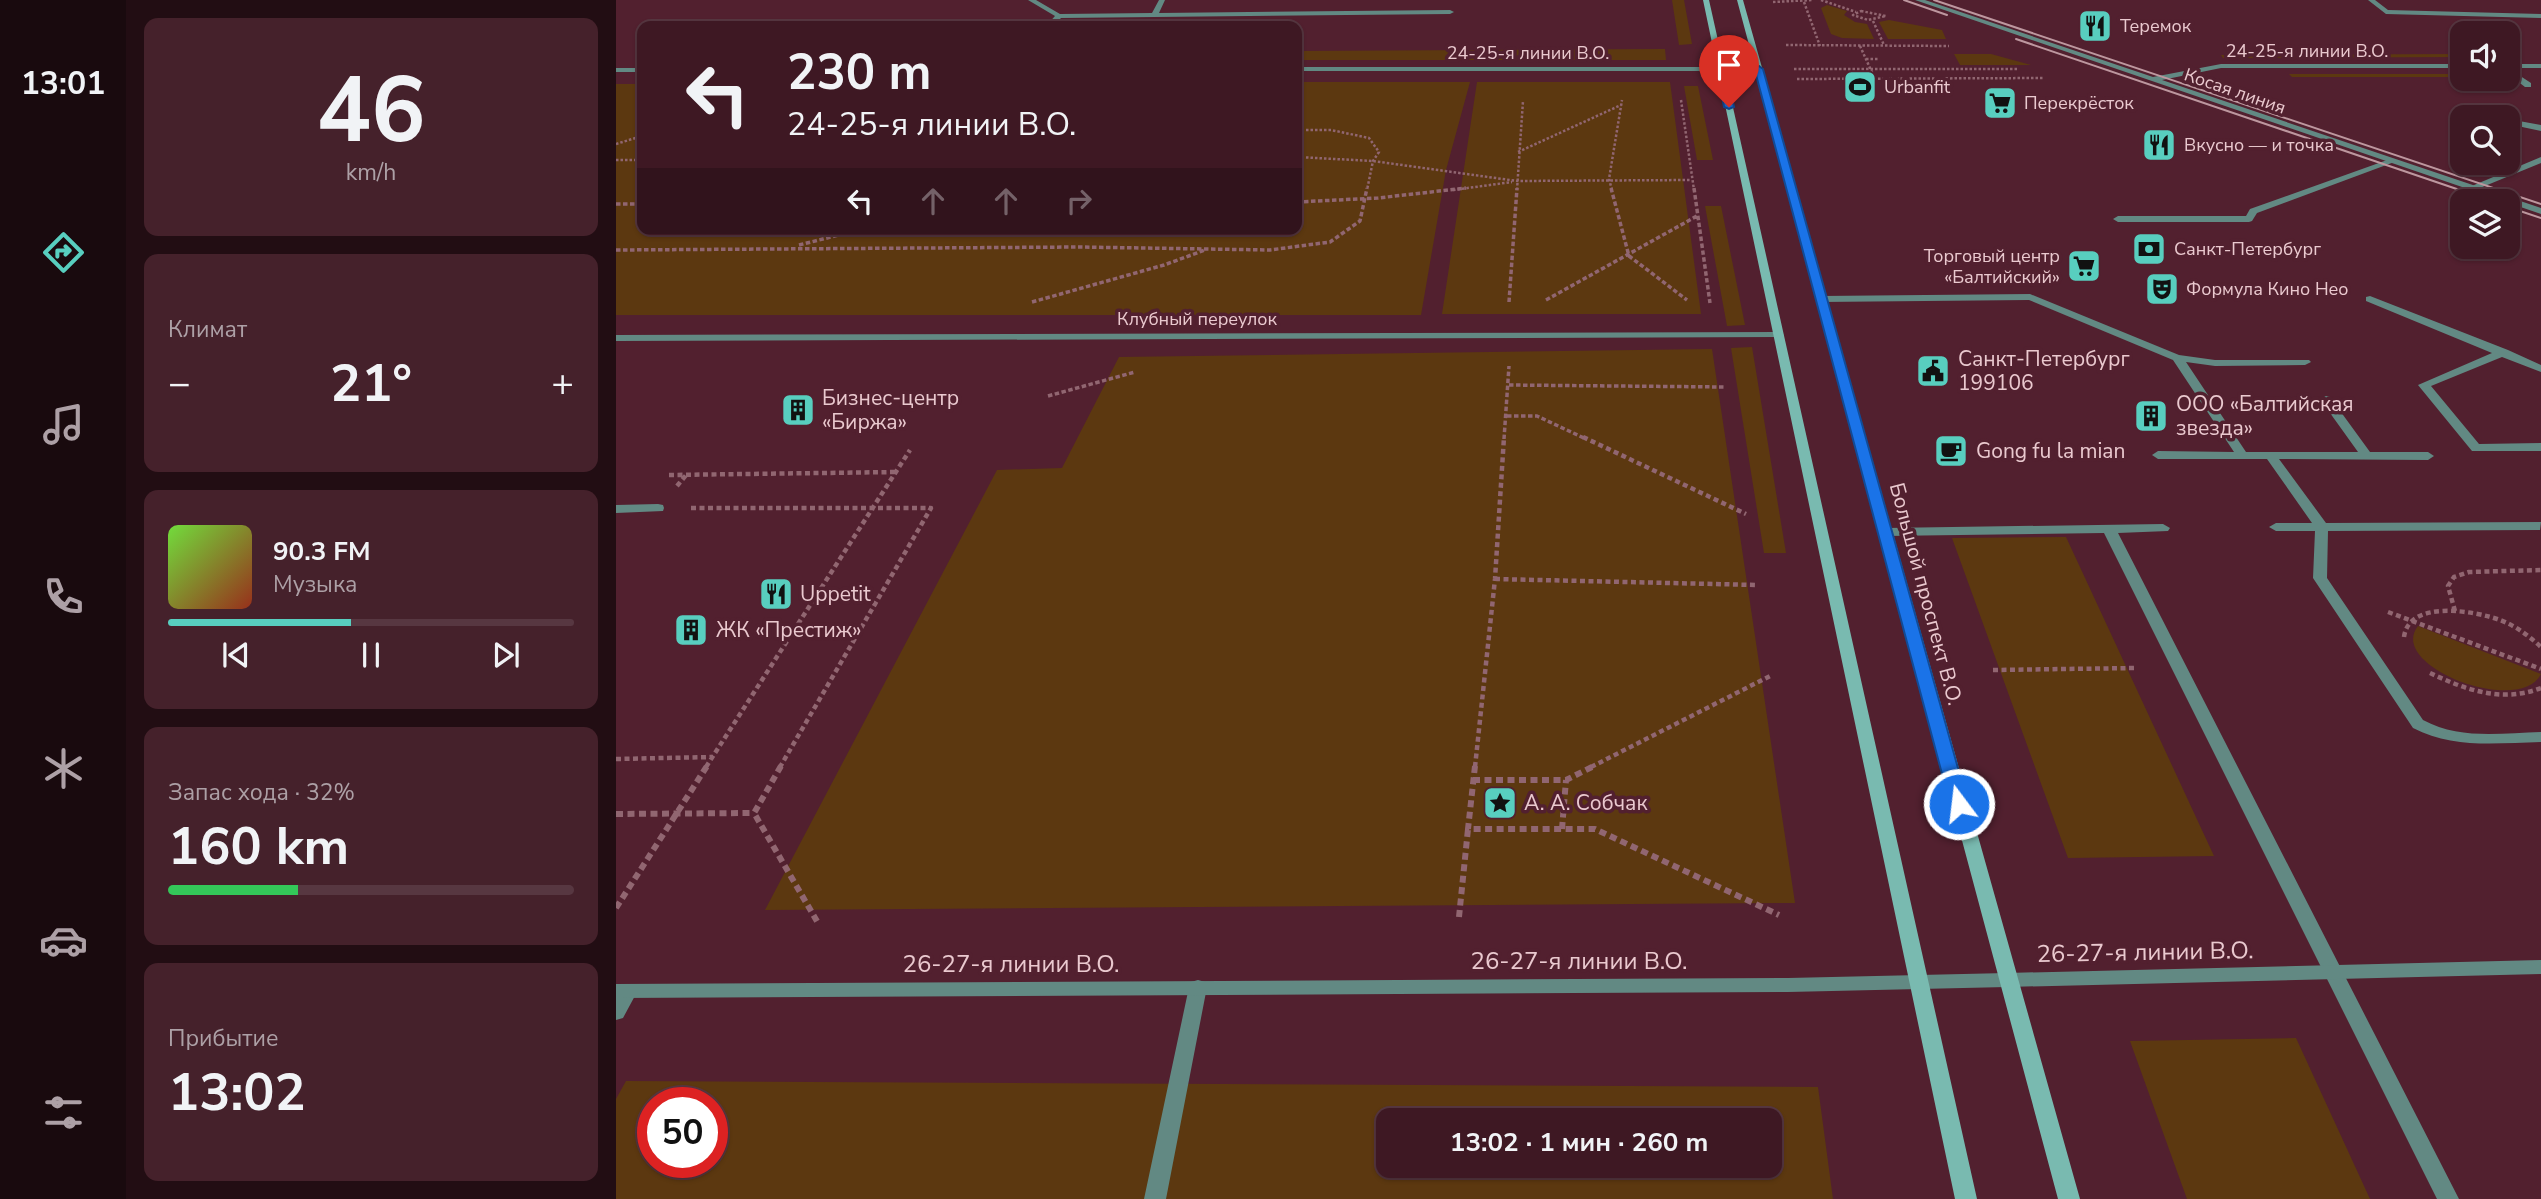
<!DOCTYPE html>
<html lang="ru">
<meta charset="utf-8">
<style>
:root{--surface:#3e1823;--page:#45212b;--text:#f1f3f6;--muted:#ada0a6;--line:#573741;--accent:#58cebf}
body{margin:0;font-family:"Nunito Sans",sans-serif;background:var(--page);color:var(--text);height:100vh;display:flex;flex-direction:column;font-size:26px;white-space:nowrap}
*{box-sizing:border-box;margin:0}
p{font-size:23px;color:var(--muted)}
.icon{flex:none;width:38px;height:38px;fill:none;stroke:currentColor;stroke-width:2;stroke-linecap:round;stroke-linejoin:round}
.map{position:relative;flex:1;overflow:hidden}
.drawer{display:flex;flex-direction:column;gap:18px;padding:18px;background:#220d13;width:490px}
.drawer>*{flex:none}
.top-card{position:absolute;left:21px;top:21px;width:665px;height:214px;border-radius:14px;box-shadow:0 2px 5px #0004,0 0 0 2px var(--line);background:#3e1823;color:var(--text);overflow:hidden}
.controls{position:absolute;left:1834px;top:21px;display:grid;gap:14px}
.controls a{display:grid;place-items:center;width:70px;height:70px;border-radius:14px;background:var(--surface);box-shadow:0 2px 5px #0004,0 0 0 2px var(--line);font-size:35px}
.speed{position:absolute;left:21px;top:1087px;display:flex;gap:14px;font-size:35px;font-weight:700;text-align:center}
.speed>*{display:grid;place-content:center;width:91px;height:91px;border-radius:50%;background:var(--surface);box-shadow:0 2px 5px #0004,0 0 0 2px var(--line);line-height:1}
.speed .limit{border:10px solid #d22;background:#fff;color:#111}
.pin{position:absolute;display:grid;place-items:center;width:60px;height:60px;color:#fff;margin:-72px -30px;border-radius:50% 50% 50% 0;rotate:-45deg;box-shadow:0 0 7px #0007}
.pin .icon{rotate:45deg}
.me{position:absolute;width:77px;margin:-38px;rotate:345deg;stroke-linejoin:round;filter:drop-shadow(0 0 5px #0008)}
.turn{display:flex;align-items:center;gap:24px;height:147px;padding:0 35px;font-size:32px}
.turn .icon{width:91px;height:91px;stroke-width:2.5}
.turn b{display:block;font-size:49px;line-height:60px}
.lanes{display:flex;align-items:center;height:66px;padding:0 35px;background:#0003;justify-content:center;gap:35px;direction:ltr}
.lanes .off{opacity:.35}
.big{font-size:52px;font-weight:700;line-height:1.1}
.drawer .tile{flex:1;display:flex;flex-direction:column;justify-content:center;gap:10px;min-width:0;padding:0 24px;border-radius:14px;background:var(--page)}
.drawer .dial{align-items:center;gap:0}
.dial b{font-size:91px;line-height:1}
.song{display:flex;align-items:center;gap:21px}
.cover{width:84px;height:84px;border-radius:10px;background:linear-gradient(135deg,hsl(100 70% 55%),hsl(10 70% 35%))}
.played{height:7px;border-radius:4px;background:linear-gradient(90deg,var(--accent) 45%,var(--line) 45%)}
.keys{display:flex;justify-content:space-around;direction:ltr}
.heat{display:flex;justify-content:space-between;align-items:center;font-size:38px;direction:ltr}
.charge{height:10px;border-radius:5px;background:linear-gradient(90deg,#34c759 32%,var(--line) 0)}
.trip{position:absolute;left:760px;top:1108px;width:406px;height:70px;border-radius:14px;background:var(--surface);box-shadow:0 2px 5px #0004,0 0 0 2px var(--line);font-weight:700;line-height:70px;text-align:center}
main{display:flex;flex:1;min-height:0}
.menu{display:flex;flex-direction:column;width:126px;justify-content:space-around;align-items:center;background:#190a0e;color:var(--muted)}
.menu .icon{width:49px;height:49px}
.menu .current{color:var(--accent)}
.menu b{font-size:32px;color:var(--text)}
.map>svg:first-child{display:block}
.green{fill:#5c3810;fill-rule:evenodd}
.lines{fill:none;stroke-linecap:round;stroke-linejoin:round}
.path-far3{stroke:#916671;stroke-width:2.5;stroke-dasharray:2.5 2;stroke-linecap:butt}
.path-far2{stroke:#916671;stroke-width:3.5;stroke-dasharray:4.5 2.5;stroke-linecap:butt}
.path-far1{stroke:#916671;stroke-width:4.5;stroke-dasharray:5 3.5;stroke-linecap:butt}
.path{stroke:#916671;stroke-width:6;stroke-dasharray:7 4.5;stroke-linecap:butt}
.service{fill:#628983;fill-rule:evenodd}
.minor{fill:#628983;fill-rule:evenodd}
.tertiary{fill:#628983;fill-rule:evenodd}
.secondary{fill:#79bab0;fill-rule:evenodd}
.tram{stroke:#bd979f;stroke-width:2}
.route{fill:#1a73e8;stroke:#114b97;stroke-width:2}
.labels{text-anchor:middle;stroke-width:7;stroke-linejoin:round;paint-order:stroke}
.far-poi-label{font-size:18px;fill:#eac9cf;stroke:#52202f;text-anchor:start}
.far-street-label{font-size:18px;fill:#eac9cf;stroke:#52202f}
.poi-label{font-size:21px;fill:#eac9cf;stroke:#52202f;text-anchor:start}
.street-label{font-size:21px;fill:#eac9cf;stroke:#52202f}
.near-street-label{font-size:24px;fill:#eac9cf;stroke:#52202f}
</style>
<main>
<nav class="menu">
<b>13:01</b>
<svg class="icon current" aria-label="directions" viewBox="0 0 24 24"><path d="M12 3l9 9-9 9-9-9zM9 14v-3h6M13 9l2 2-2 2"/></svg>
<svg class="icon" aria-label="music" viewBox="0 0 24 24"><path d="M9 18V5l10-2v13"/><circle cx="6" cy="18" r="3"/><circle cx="16" cy="16" r="3"/></svg>
<svg class="icon" aria-label="phone" viewBox="0 0 24 24"><path d="M5 4h4l2 5-3 2q2 4 5 5l2-3 5 2v4C11 20 4 13 5 4z"/></svg>
<svg class="icon" aria-label="climate" viewBox="0 0 24 24"><path d="M12 3v18M4 7l16 10M4 17L20 7"/></svg>
<svg class="icon" aria-label="car" viewBox="0 0 24 24"><path d="M5 17H2v-5l4-1 3-4h7l3 4 3 1v5h-3M9 17h6M6 11h13"/><circle cx="7" cy="17" r="2"/><circle cx="17" cy="17" r="2"/></svg>
<svg class="icon" aria-label="filters" viewBox="0 0 24 24"><path d="M4 7h16M4 17h16"/><circle cx="9" cy="7" r="2"/><circle cx="15" cy="17" r="2"/></svg>
</nav>
<section class="drawer">
<div class="tile dial"><b>46</b><p>km/h</p></div>
<div class="tile"><p>Климат</p>
<div class="heat"><a>−</a><b class="big">21°</b><a>+</a></div>
</div>
<div class="tile">
<div class="song"><i class="cover"></i><div><b>90.3 FM</b><p>Музыка</p></div></div>
<div class="played"></div>
<div class="keys"><svg class="icon" aria-label="previous" viewBox="0 0 24 24"><path d="M18 5L8 12l10 7zM5 5v14"/></svg><svg class="icon" aria-label="pause" viewBox="0 0 24 24"><path d="M8 5v14M16 5v14"/></svg><svg class="icon" aria-label="next" viewBox="0 0 24 24"><path d="M6 5l10 7-10 7zM19 5v14"/></svg></div>
</div>
<div class="tile"><p>Запас хода · 32%</p><b class="big">160 km</b><div class="charge"></div></div>
<div class="tile"><p>Прибытие</p><b class="big">13:02</b></div>
</section>
<div class="map">
<svg width="1925" height="1199" viewBox="0 0 1925 1199">
<rect width="100%" height="100%" fill="#52202f"/>
<path class="green" d="M1056,0h12l8,44 -13,1z
M1211,5l20,6 -3,4 11,7 12,2 7,15 -32,-1 -11,-4 -10,-26z
M1273,20l53,10 4,9h-58l-9,-17z
M1049,49l1,11h-369v-9z
M1338,54h37l40,11h-71z
M1846,54v3l-239,1 -2,-3z
M1673,74h173v3h-170z
M681,82h173l-24,88 -25,145h-805v-231h26v145h655z
M861,82h193l31,232h-259z
M1068,86h14l15,74h-16z
M1089,206h16l24,119 -18,1z
M1136,347l34,206h-22l-33,-205z
M1096,349l83,554 -1030,7 232,-440 65,-2 57,-111z
M1450,537l148,319 -146,2 -116,-320z
M1802,626l123,48c-21,43 -155,-8 -123,-48z
M1680,1038l74,161h-183l-57,-158z
M10,1081l1192,6 15,112h-1217v-100zM37,1102h59v60h-59zM772,1120h381v46h-381z"/>
<g class="lines">
<path class="path-far3" d="M1205,0l35,12
M1157,2l40,-2
M1188,2l16,44
M1245,11l25,5 -18,4 -15,-5z
M1257,21l11,24
M1170,45l163,1
M1244,46l15,33
M1250,59h13
M1178,69h223
M1181,79l247,-1
M1065,100l13,90
M681,130h34l38,8 10,14 -6,9 -6,29
M0,144l26,-8
M902,152l103,-47
M681,157l76,4 144,20 174,-1
M0,160h26
M837,190l59,-8
M901,190l6,-89
M996,190l-3,-11 13,-79"/>
<path class="path-far2" d="M995,188l18,68 58,44
M1078,188l16,115
M681,202l81,-4 88,-10
M0,204h26
M183,245l64,-16
M0,250l463,-3 191,3 60,-8 30,-21 7,-33
M930,300l151,-84
M416,302l132,-37 41,-15
M893,302l8,-114
M893,385l216,2
M432,396l87,-24
M891,416h30l49,23
M888,439l5,-73"/>
<path class="path-far1" d="M967,437l163,77
M53,475l228,-3
M61,486l10,-12
M75,508h240l-151,259
M879,579l262,6
M1839,611l-7,-25 6,-9 15,-5 72,-2
M1772,612l153,57
M1788,637c5,-38 71,-26 96,-17 16,6 29,16 41,27
M1377,670l144,-2
M1814,673c36,17 72,30 111,15
M0,759l97,-2
M90,767l204,-317
M859,767l20,-188 9,-142
M975,767l181,-92"/>
<path class="path" d="M165,766l-27,47 64,110
M859,766l-7,63h127l184,86
M857,780h93l28,-14
M0,814l138,-1
M946,829l4,-49
M0,908l91,-142
M843,917l9,-88"/>
<path class="service" d="M412,0h8l24,14 92,-1 7,-13h6l-6,13 291,-3 4,2 -4,2 -389,4 -8,8h-7l9,-10z
M1752,0h7l13,10 153,4v4l-155,-4z
M1892,68l23,15v4h-6l-17,-13z
M1892,119l33,6v6l-33,-7z
M1925,157v6l-66,27 -8,-2z
M1774,159l7,2 -140,52 -5,8 -3,1h-131l-5,-3 5,-3h128l4,-7z
M1414,294l149,61 36,5h94l2,2 -6,3 -90,1 -29,-4 60,90h112l-38,-53 6,-3 4,1 40,55h58l6,4 -6,4 -149,-1 47,64 215,-1 -1,8 -212,1 -1,47 96,142c37,20 78,13 118,12v10c-44,1 -88,7 -128,-14l-100,-150 2,-47h-39l-7,-4 7,-4h36l-45,-64h-109l-6,-4 6,-4 76,1 -61,-92 -144,-60 -208,2 -5,-3 5,-3z
M1754,296l138,54 33,15v7l-39,-15 -71,29 48,58 62,-1v8h-69l-54,-66 74,-32 -126,-52v-4z
M42,504l5,1 1,3 -1,3 -47,2v-8z
M1547,524l7,4 -2,3 -50,2 341,666h-22l-333,-666 -218,3 -7,-4 7,-4z
M582,980l7,2 2,5 -41,212h-22l45,-212 2,-5z
M12,985l7,2 2,5 -14,26 -7,2v-24l5,-9z"/>
<path class="minor" d="M1299,0h10l228,77 68,-13h241v4h-241l-59,12 379,128v6z
M1892,64h33v4h-33z
M681,67h462l4,2 -4,2h-462z
M0,68h26v4h-26z
M1163,332l5,3 -1,2 -1167,4v-6z
M1925,960v14l-534,13 -7,-2 -2,-5 2,-5 7,-2z"/>
<path class="tertiary" d="M1391,973l7,2 2,5 -2,5 -7,2 -219,5 -1172,6v-14l1172,-6z"/>
<path class="secondary" d="M1087,0h6l268,1199h-22z
M1121,0h6l337,1199h-22z"/>
<path class="tram" d="M1288,0l43,15
M1318,0l607,204
M1400,39l476,162
M1892,207l33,11"/>
</g>
<path class="route" d="M1105,66h38l4,3 205,735 -2,4h-13l-3,-4 -195,-733h-29l8,36 -5,2 -5,-2 -7,-38z"/>
<defs>
<symbol id="restaurant-square" viewBox="-11 -11 22 22"><rect x="-9" y="-9" width="18" height="18" rx="4" fill="#58cebf" stroke="#52202f"/><path d="M-5-6h1v4h1v-4h1v4h1v-4h1v5L-1.5 .5V6h-2V.5L-5-1ZM5-6V6H3V1.5H1.5Q1.5-4 5-6Z" fill="#111"/></symbol>
<symbol id="stadium-square" viewBox="-11 -11 22 22"><rect x="-9" y="-9" width="18" height="18" rx="4" fill="#58cebf" stroke="#52202f"/><path d="M0-5a6.5 5 0 1 0 0 10a6.5 5 0 1 0 0-10ZM-3.5-1.8h7v3.6h-7Z" fill="#111"/></symbol>
<symbol id="supermarket-square" viewBox="-11 -11 22 22"><rect x="-9" y="-9" width="18" height="18" rx="4" fill="#58cebf" stroke="#52202f"/><path d="M-6-5.5h2.5l.6 2H6L4.5 2H-2.5L-4.4-4H-6ZM-1.5 3.2a1.3 1.3 0 1 0 .1 0ZM3 3.2a1.3 1.3 0 1 0 .1 0Z" fill="#111"/></symbol>
<symbol id="bank-square" viewBox="-11 -11 22 22"><rect x="-9" y="-9" width="18" height="18" rx="4" fill="#58cebf" stroke="#52202f"/><path d="M-6-4H6V4H-6ZM0-2.3a2.3 2.3 0 1 0 0 4.6a2.3 2.3 0 1 0 0-4.6Z" fill="#111"/></symbol>
<symbol id="theatre-square" viewBox="-11 -11 22 22"><rect x="-9" y="-9" width="18" height="18" rx="4" fill="#58cebf" stroke="#52202f"/><path d="M-5-5.5Q0-4 5-5.5V0Q5 5 0 6Q-5 5-5 0ZM-3.3-2.5H-1v1.5H-3.3ZM1-2.5H3.3v1.5H1ZM-2.8 1Q0 5.5 2.8 1Z" fill="#111"/></symbol>
<symbol id="civic-square" viewBox="-11 -11 22 22"><rect x="-9" y="-9" width="18" height="18" rx="4" fill="#58cebf" stroke="#52202f"/><path d="M-.6-6.5H3V-4.5H.6V-3L4-1V1h2V6H-6V1h2V-1L-.6-3ZM-1.2 2.5V6h2.4V2.5Z" fill="#111"/></symbol>
<symbol id="building-square" viewBox="-11 -11 22 22"><rect x="-9" y="-9" width="18" height="18" rx="4" fill="#58cebf" stroke="#52202f"/><path d="M-4-6H4V6H1V3H-1V6H-4ZM-2.5-4.3h1.7v1.8h-1.7ZM.8-4.3h1.7v1.8H.8ZM-2.5-1h1.7V.8h-1.7ZM.8-1h1.7V.8H.8Z" fill="#111"/></symbol>
<symbol id="cafe-square" viewBox="-11 -11 22 22"><rect x="-9" y="-9" width="18" height="18" rx="4" fill="#58cebf" stroke="#52202f"/><path d="M-5.5-4.5H6V0H3Q3 3.5 0 3.5H-2.5Q-5.5 3.5-5.5 0ZM3-3.2v2h1.7v-2ZM-6 4.5H4V6H-6Z" fill="#111"/></symbol>
<symbol id="sight-square" viewBox="-11 -11 22 22"><rect x="-9" y="-9" width="18" height="18" rx="4" fill="#58cebf" stroke="#52202f"/><path d="M0-6L1.8-2.2L6-1.7L2.9 1.2L3.7 5.4L0 3.3L-3.7 5.4L-2.9 1.2L-6-1.7L-1.8-2.2Z" fill="#111"/></symbol>
</defs>
<g fill-rule="evenodd">
<use href="#restaurant-square" x="1460" y="7" width="38" height="38"/>
<use href="#stadium-square" x="1225" y="68" width="38" height="38"/>
<use href="#supermarket-square" x="1365" y="84" width="38" height="38"/>
<use href="#restaurant-square" x="1524" y="126" width="38" height="38"/>
<use href="#bank-square" x="1514" y="230" width="38" height="38"/>
<use href="#supermarket-square" x="1449" y="247" width="38" height="38"/>
<use href="#theatre-square" x="1527" y="270" width="38" height="38"/>
<use href="#civic-square" x="1298" y="352" width="38" height="38"/>
<use href="#building-square" x="163" y="391" width="38" height="38"/>
<use href="#building-square" x="1516" y="397" width="38" height="38"/>
<use href="#cafe-square" x="1316" y="432" width="38" height="38"/>
<use href="#restaurant-square" x="141" y="575" width="38" height="38"/>
<use href="#building-square" x="56" y="611" width="38" height="38"/>
<use href="#sight-square" x="865" y="784" width="38" height="38"/>
</g>
<g class="labels">
<g class="far-poi-label">
<text x="1504" y="32">Теремок</text>
<text x="1268" y="93">Urbanfit</text>
<text x="1408" y="109">Перекрёсток</text>
<text x="1568" y="151">Вкусно — и точка</text>
<text x="1558" y="255">Санкт-Петербург</text>
<text x="1444" y="262" text-anchor="end">Торговый центр<tspan x="1444" dy="21">«Балтийский»</tspan></text>
<text x="1570" y="295">Формула Кино Нео</text>
</g>
<g class="far-street-label">
<text x="1691" y="57">24-25-я линии В.О.</text>
<text x="912" y="59">24-25-я линии В.О.</text>
<text transform="translate(1619 91) rotate(19)" y="6">Косая линия</text>
<text x="581" y="325">Клубный переулок</text>
</g>
<g class="poi-label">
<text x="1342" y="366">Санкт-Петербург<tspan x="1342" dy="24">199106</tspan></text>
<text x="206" y="405">Бизнес-центр<tspan x="206" dy="24">«Биржа»</tspan></text>
<text x="1560" y="411">ООО «Балтийская<tspan x="1560" dy="24">звезда»</tspan></text>
<text x="1360" y="458">Gong fu la mian</text>
<text x="184" y="601">Uppetit</text>
<text x="100" y="637">ЖК «Престиж»</text>
<text x="908" y="810">А. А. Собчак</text>
</g>
<g class="street-label">
<text transform="translate(1310 594) rotate(75)" y="7">Большой проспект В.О.</text>
</g>
<g class="near-street-label">
<text transform="translate(1529 952) rotate(-1)" y="8">26-27-я линии В.О.</text>
<text x="963" y="969">26-27-я линии В.О.</text>
<text x="395" y="972">26-27-я линии В.О.</text>
</g>
</g>
</svg>
<div class="controls">
<a><svg class="icon" aria-label="sound" viewBox="0 0 24 24"><path d="M4 9h4l5-4v14l-5-4H4zM17 9q2 3 0 6"/></svg></a>
<a><svg class="icon" aria-label="search" viewBox="0 0 24 24"><circle cx="10" cy="10" r="6"/><path d="M15 15l6 6"/></svg></a>
<a><svg class="icon" aria-label="layers" viewBox="0 0 24 24"><path d="M12 4l9 5-9 5-9-5zM3 14l9 5 9-5"/></svg></a>
</div>
<div class="speed"><div class="limit">50</div></div>
<div class="pin" style="left:1113px;top:107px;background:#d93025"><svg class="icon" aria-label="arrive" viewBox="0 0 24 24"><path d="M6 21V4h12l-3 4 3 4H6"/></svg></div>
<svg class="me" style="left:1343px;top:804px" viewBox="-20 -20 40 40"><circle r="17" fill="#1a73e8" stroke="#fff" stroke-width="3"/><path d="M0-11L8 9 0 5-8 9z" fill="#fff"/></svg>
<div class="trip">13:02 · 1 мин · 260 m</div>
<div class="top-card">
<div class="turn"><svg class="icon" aria-label="left" viewBox="0 0 24 24"><path d="M17 20v-9H6M10 6l-5 5 5 5"/></svg><div><b>230 m</b>24-25-я линии В.О.</div></div>
<div class="lanes"><svg class="icon" aria-label="left" viewBox="0 0 24 24"><path d="M17 20v-9H6M10 6l-5 5 5 5"/></svg><svg class="icon off" aria-label="ahead" viewBox="0 0 24 24"><path d="M12 20V5M6 11l6-6 6 6"/></svg><svg class="icon off" aria-label="ahead" viewBox="0 0 24 24"><path d="M12 20V5M6 11l6-6 6 6"/></svg><svg class="icon off" aria-label="right" viewBox="0 0 24 24"><path d="M7 20v-9h11M14 6l5 5-5 5"/></svg></div>
</div>
</div>
</main>
